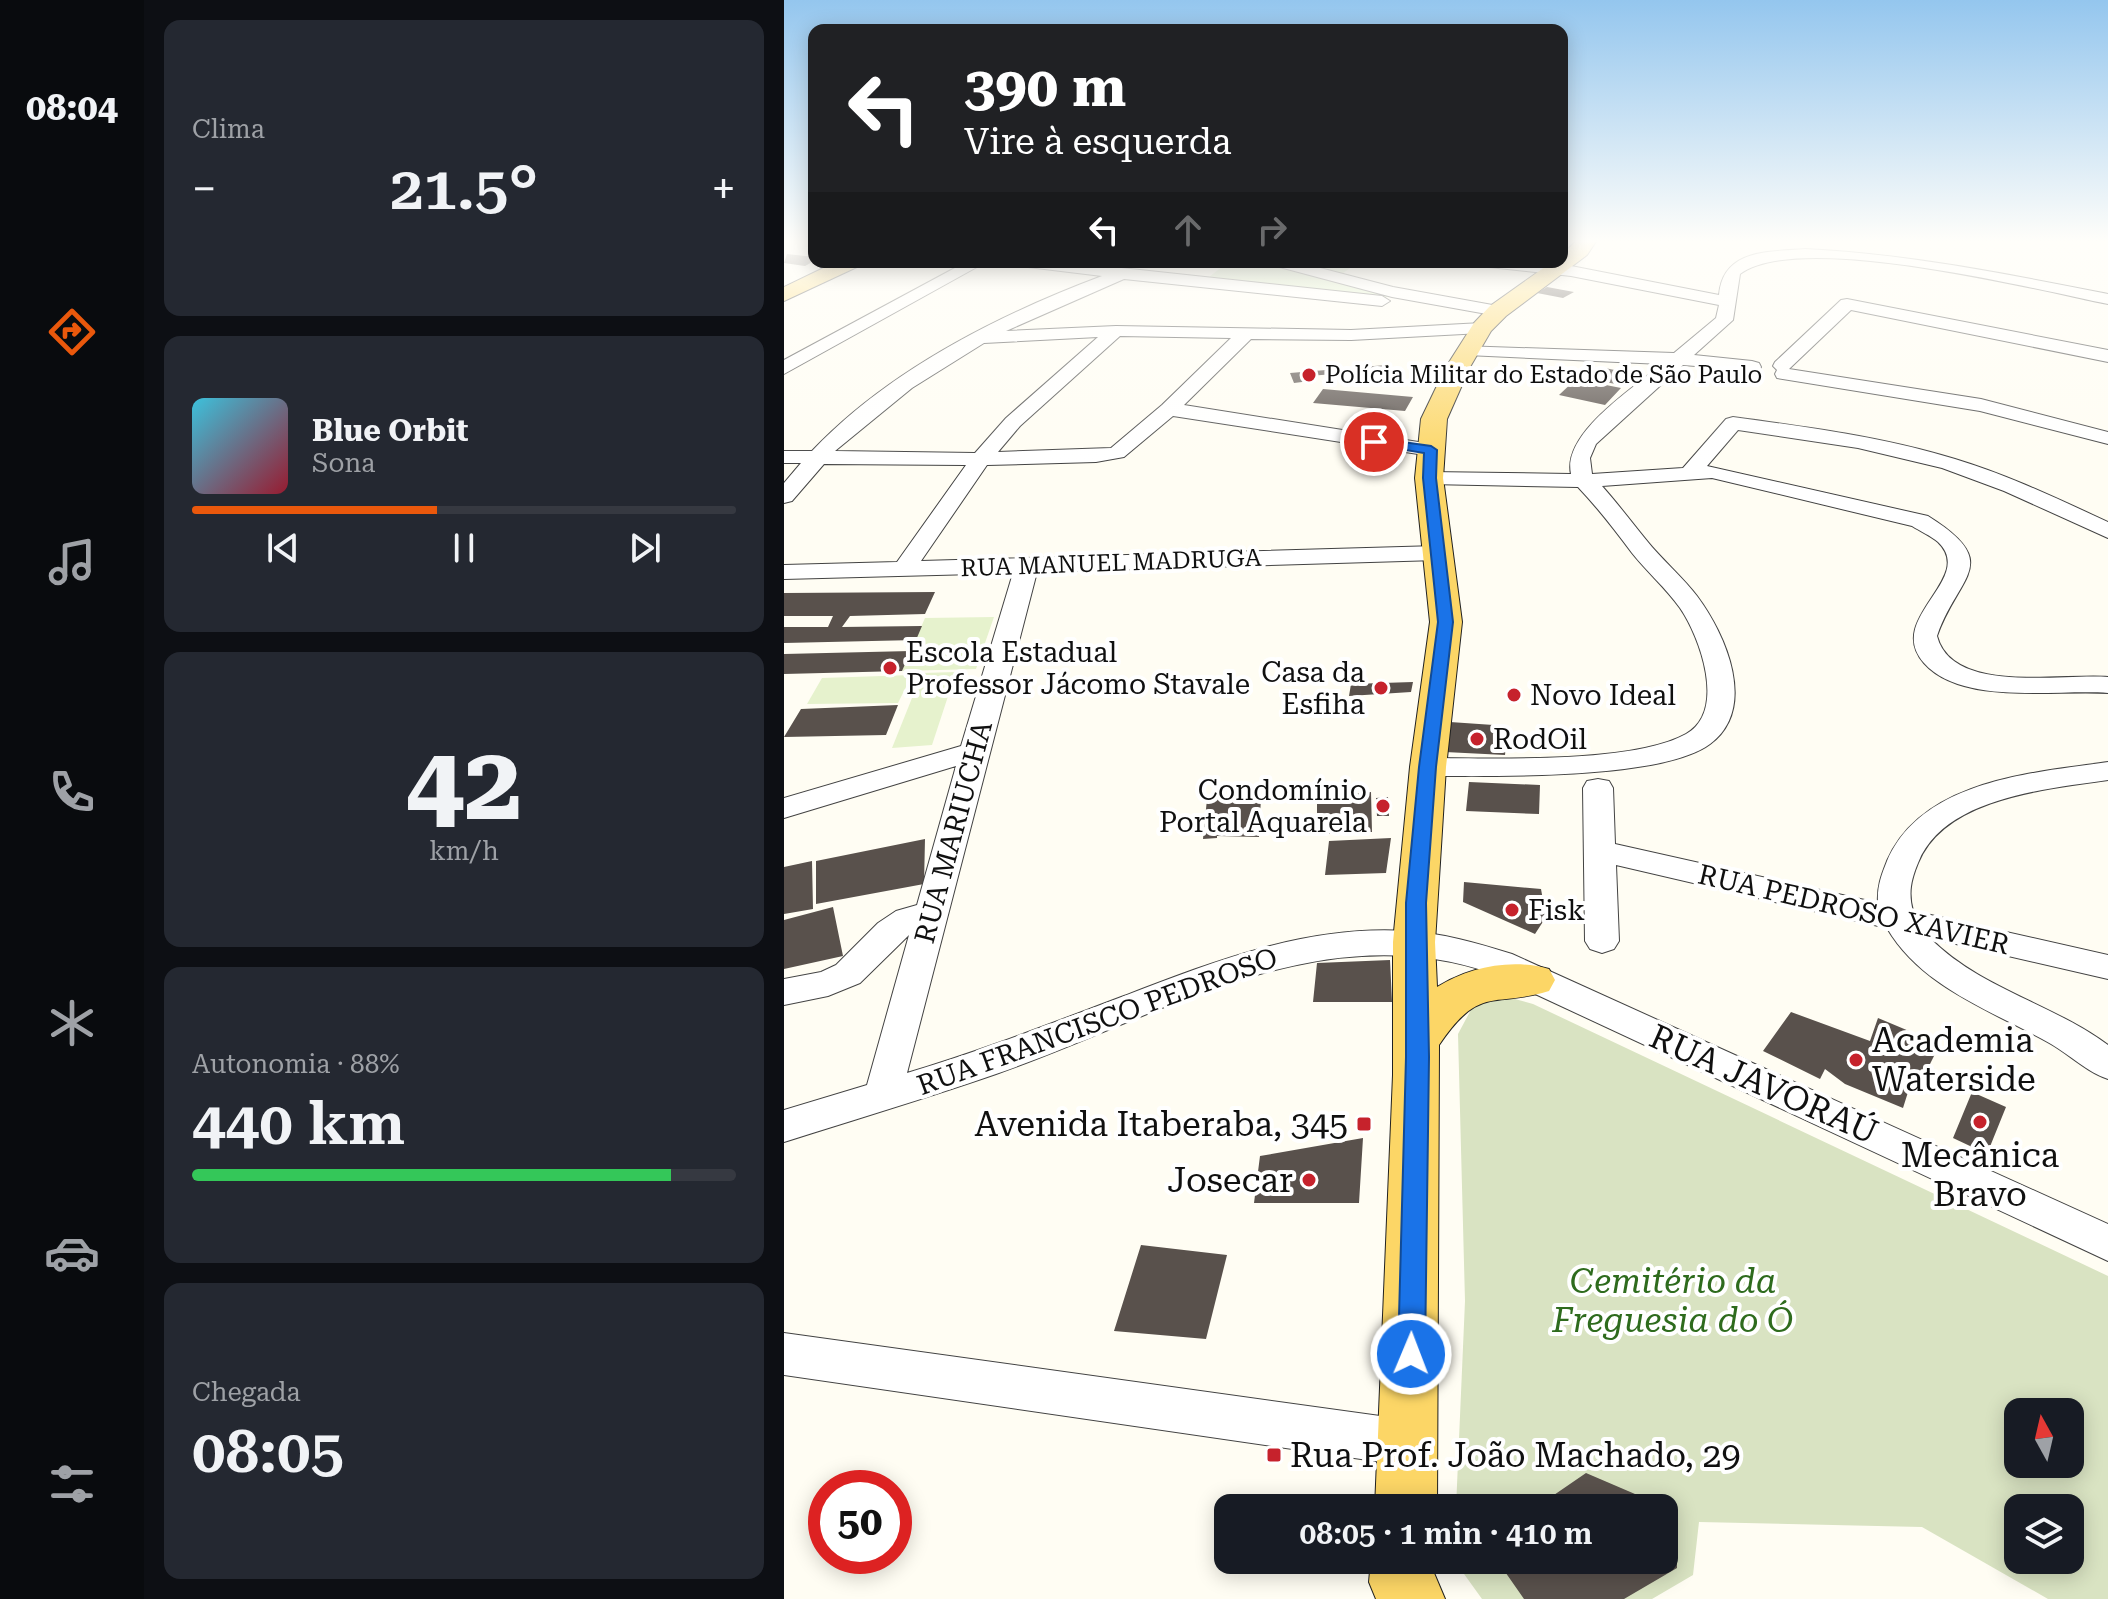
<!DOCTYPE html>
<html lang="pt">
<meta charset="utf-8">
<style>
:root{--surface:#171b24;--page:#242831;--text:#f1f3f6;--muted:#9ea1a6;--line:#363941;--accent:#ea580c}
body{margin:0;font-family:"Roboto Serif",serif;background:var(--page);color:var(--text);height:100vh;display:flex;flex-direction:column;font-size:30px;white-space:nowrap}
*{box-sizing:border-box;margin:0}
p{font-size:26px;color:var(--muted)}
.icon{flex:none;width:44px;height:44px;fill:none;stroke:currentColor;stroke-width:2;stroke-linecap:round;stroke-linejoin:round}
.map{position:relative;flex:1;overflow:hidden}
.drawer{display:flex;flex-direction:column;gap:20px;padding:20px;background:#0d0f14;width:640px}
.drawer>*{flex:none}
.hud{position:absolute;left:24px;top:24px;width:760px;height:244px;border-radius:16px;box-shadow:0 4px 20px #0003;background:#202124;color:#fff;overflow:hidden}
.needle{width:52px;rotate:352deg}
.buttons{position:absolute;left:1220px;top:1398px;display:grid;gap:16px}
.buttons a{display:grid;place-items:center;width:80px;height:80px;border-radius:16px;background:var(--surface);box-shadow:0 4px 20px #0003;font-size:40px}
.speed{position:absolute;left:24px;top:1470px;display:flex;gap:16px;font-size:40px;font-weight:700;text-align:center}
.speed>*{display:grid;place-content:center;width:104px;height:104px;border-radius:50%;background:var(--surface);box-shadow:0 4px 20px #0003;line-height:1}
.speed .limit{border:12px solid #d22;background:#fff;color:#111}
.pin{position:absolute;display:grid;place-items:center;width:68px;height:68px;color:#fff;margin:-34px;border:4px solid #fff;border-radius:50%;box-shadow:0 2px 8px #0007}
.me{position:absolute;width:88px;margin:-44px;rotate:1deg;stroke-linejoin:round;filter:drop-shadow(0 0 6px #0008)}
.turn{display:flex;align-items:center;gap:28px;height:168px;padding:0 24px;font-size:36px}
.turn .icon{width:104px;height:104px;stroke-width:2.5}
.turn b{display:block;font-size:56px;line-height:68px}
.lanes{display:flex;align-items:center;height:76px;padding:0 24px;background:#0003;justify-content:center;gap:40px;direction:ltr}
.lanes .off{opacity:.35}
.big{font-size:60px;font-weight:600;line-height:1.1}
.drawer .tile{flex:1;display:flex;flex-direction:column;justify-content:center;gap:12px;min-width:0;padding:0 28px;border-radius:16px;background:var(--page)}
.drawer .dial{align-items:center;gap:0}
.dial b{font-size:104px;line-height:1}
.song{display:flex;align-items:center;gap:24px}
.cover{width:96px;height:96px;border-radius:12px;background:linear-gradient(135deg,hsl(190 70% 55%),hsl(350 70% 35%))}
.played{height:8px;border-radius:4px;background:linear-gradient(90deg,var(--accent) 45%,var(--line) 45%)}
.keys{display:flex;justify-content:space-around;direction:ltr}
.heat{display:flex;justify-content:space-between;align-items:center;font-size:44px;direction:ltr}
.charge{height:12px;border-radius:6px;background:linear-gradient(90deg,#34c759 88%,var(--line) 0)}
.trip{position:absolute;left:430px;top:1494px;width:464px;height:80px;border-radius:16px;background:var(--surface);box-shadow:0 4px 20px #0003;font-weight:600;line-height:80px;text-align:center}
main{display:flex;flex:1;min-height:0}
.menu{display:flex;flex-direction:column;width:144px;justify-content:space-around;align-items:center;background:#090b0e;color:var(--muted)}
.menu .icon{width:56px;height:56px}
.menu .selected{color:var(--accent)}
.menu b{font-size:36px;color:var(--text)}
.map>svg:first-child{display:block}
.green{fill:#d5ecbb}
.cemetery{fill:#d9e3c2;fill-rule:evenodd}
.pitch{fill:#e6f2cd}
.building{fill:#59514c}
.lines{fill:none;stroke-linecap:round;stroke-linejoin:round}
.minor-casing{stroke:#434343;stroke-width:2}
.major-casing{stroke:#212121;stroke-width:2}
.minor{fill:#fff;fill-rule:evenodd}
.major{fill:#fcd666;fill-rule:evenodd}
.route{fill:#1a73e8;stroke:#114b97;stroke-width:2}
.poi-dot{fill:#c6222c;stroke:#fff;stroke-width:3}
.labels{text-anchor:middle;stroke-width:8;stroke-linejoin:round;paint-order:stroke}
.far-poi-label{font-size:24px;fill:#101010;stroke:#fff;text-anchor:start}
.far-street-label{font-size:24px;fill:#101010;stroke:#fff}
.poi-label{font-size:28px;fill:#101010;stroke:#fff;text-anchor:start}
.street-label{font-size:28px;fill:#101010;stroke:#fff}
.near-poi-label{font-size:34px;fill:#101010;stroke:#fff;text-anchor:start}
.near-street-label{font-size:34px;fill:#101010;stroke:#fff}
.near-park-label{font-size:34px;font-style:italic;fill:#2e6b1d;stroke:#fff}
</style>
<main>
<nav class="menu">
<b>08:04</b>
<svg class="icon selected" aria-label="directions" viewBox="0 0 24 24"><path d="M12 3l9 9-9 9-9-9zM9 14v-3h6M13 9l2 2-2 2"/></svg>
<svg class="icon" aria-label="music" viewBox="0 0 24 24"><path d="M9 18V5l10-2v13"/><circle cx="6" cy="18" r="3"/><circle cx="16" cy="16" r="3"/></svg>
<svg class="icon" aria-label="phone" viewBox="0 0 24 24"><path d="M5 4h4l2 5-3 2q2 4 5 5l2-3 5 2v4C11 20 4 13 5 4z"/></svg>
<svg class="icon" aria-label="climate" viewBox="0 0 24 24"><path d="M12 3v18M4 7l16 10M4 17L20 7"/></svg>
<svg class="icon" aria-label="car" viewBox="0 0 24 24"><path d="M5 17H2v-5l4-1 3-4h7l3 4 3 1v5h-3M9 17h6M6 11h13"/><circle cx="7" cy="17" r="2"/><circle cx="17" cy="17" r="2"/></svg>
<svg class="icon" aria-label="filters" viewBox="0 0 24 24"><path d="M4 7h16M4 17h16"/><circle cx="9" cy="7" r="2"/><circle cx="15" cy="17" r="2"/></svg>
</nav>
<section class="drawer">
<div class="tile"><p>Clima</p>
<div class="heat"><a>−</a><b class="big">21.5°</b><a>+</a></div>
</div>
<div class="tile">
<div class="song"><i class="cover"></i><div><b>Blue Orbit</b><p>Sona</p></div></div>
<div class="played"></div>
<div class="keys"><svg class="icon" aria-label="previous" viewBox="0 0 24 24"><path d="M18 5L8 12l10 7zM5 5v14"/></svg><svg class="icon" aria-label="pause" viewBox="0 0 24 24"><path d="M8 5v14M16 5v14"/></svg><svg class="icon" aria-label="next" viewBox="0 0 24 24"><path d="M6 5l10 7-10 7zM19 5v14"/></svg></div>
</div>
<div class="tile dial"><b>42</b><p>km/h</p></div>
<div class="tile"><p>Autonomia · 88%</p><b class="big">440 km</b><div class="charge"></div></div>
<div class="tile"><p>Chegada</p><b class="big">08:05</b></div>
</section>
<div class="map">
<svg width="1324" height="1599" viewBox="0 0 1324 1599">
<rect width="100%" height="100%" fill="#fffdf3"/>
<path class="green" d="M444,262h94l28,6 -12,9 54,15 -10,9 -188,-18 15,-6z"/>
<path class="cemetery" d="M716,995l33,9 575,272v323h-60l-126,-72 -223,-5 -6,53 -41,24h-170l-28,-39h210v-52h-208l9,-207 -7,-267 15,-28zM1234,1412h52v52h-52zM1234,1508h52v52h-52z"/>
<path class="pitch" d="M210,617l-18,52 -74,2 23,-53z
M172,672l-24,73 -40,3 30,-75z
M128,675l-14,28 -91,1 15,-26z"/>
<path class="building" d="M3,254l27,3v4l-9,5 -21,-3z
M763,287l27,5 -11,6 -26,-5z
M602,365l3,5 -81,6 2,5 -16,2 -4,-10z
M816,367l39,8 -12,11 -39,-7z
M792,379l45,9 -16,17 -46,-10z
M539,389l90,8 -8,14 -92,-8z
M151,592l-10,22 -75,2 -8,11 80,-1 -6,14 -132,3v-16h44l5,-11h-49v-23z
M127,651l-9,20 -118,3v-20z
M629,682l-2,10 -62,4 2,-12z
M114,705l-12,30 -102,2 17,-28z
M666,722l58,4 -3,29 -60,-3z
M685,782l71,3 -1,29 -73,-3z
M587,792l1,40 -41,-1v3h-14v-39l14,2z
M464,797h13l-2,40 -42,-1v2l-14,1 4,-40 13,-1 1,3 26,-1z
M604,797l1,19h-12l-1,-18z
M607,838l-5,35 -61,2 4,-34z
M141,839l-1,45 -108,20v-43z
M28,861l1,48 -29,5v-47z
M680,882l77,7 5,28 -11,17 -72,-32z
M49,907l10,49 -59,13v-49z
M606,960l2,42h-79l4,-39z
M1007,1012l79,29 8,-23 62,26 -15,30 -10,-4 -12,38 -58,-24 -20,-15 -5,10 -57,-28z
M1188,1092l34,15 -19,47 -34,-16z
M579,1138l-4,65h-105l6,-47z
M357,1245l86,10 -21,84 -92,-8z
M802,1473l91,39v56l-53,31h-100l-23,-33 3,-6h160v-52h-129z"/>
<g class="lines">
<defs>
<path id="minor" d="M1021,249c103,5 202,25 303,45v10c-74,-15 -310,-74 -368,-30l-7,46 -39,35 58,6 7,2 2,4 -2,4 -76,-6 -87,79 -6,14 2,16 91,-6 43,-49 7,-2c75,10 150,20 222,42 53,16 103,40 153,63v16l-104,-47 -62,-23 -84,-20 -120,-18 -31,36 221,50c77,48 29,60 9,120 15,59 125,37 171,41v16c-51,-4 -146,13 -184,-30 -40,-45 53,-84 14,-121 -7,-6 -18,-11 -26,-16l-200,-48 -110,8c18,20 33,41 50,61 15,17 32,32 45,49 29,39 61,112 13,148 -48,36 -220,32 -282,32l-10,-3 -5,-6 5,-6 10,-3c64,0 204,6 258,-24 41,-23 14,-97 -6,-126 -14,-20 -33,-36 -48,-55 -17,-23 -34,-45 -54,-66l-149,-3 -11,-6 11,-6 142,2c-9,-41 63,-86 91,-110l-195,-9 -9,-5 3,-4 213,7 42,-35 3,-13 -148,-29 -82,-9 -8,-5 90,4 148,29c4,-46 49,-43 86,-46z
M182,262h20l-202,112v-14z
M236,262h46l316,34 8,5 -8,5 -258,-27 -118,52 110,-5 235,4 131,-7 9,5 -9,5 -131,7 -100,-1 -67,66 247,39 10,6 -3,4 -7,2 -258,-40 -49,41 -28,5 -109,3 -66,96 516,-15 8,2 4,5 -4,5 -8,2 -400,12 -130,501c74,-22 145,-50 217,-77 91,-35 183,-71 282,-65 37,2 71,12 106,23l596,270v37l-620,-289c-171,-58 -335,48 -492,102 -72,25 -140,45 -212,68v-32l83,-25 42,-150 -49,48 -32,13 -44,9v-26l37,-7 15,-7 42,-42 18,-12 21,-6 39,-139 -172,52v-20l177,-52 52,-173 -229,6v-14l113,-3 69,-97 -142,-1 -32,37 -8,2v-20l17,-20h-17v-12h28c77,-81 186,-136 290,-175l-74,-9zM336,336l111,2 -69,67 -51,43 -113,4 22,-26zM314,337l-92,81 -31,35 -140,-2 77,-63 72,-45z
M486,262h27l96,25 105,19 9,5 -9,5 -106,-19 -120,-32z
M1063,299l261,51v12l-257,-52 -62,59 192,30 127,33v12l-128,-33 -203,-33 -2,-4 2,-4 -4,-4 2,-4 66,-62z
M1324,762v18c-60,9 -164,17 -190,83 -7,17 -10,30 -5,48l195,44v24l-178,-41c49,50 123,66 178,107v34c-21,-7 -38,-24 -57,-35 -58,-33 -129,-56 -164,-116l-271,-63 3,76 -5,8 -12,4 -12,-4 -5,-8 -2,-153 4,-7 11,-2 11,2 4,7 2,56 263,59c-1,-16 3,-27 9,-42 35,-81 145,-88 221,-99z
M0,1333l625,87 17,7 6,16 -6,16 -17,7 -625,-91z"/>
<path id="major" d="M793,240h20l-10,15 -81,61 -15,15 -21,36 -23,52 -4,59 19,144 -16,145 -11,175 2,45c32,-20 75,-29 112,-18l6,11 -6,11c-56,17 -69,-7 -110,54l-2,463h-62l18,-433v-133l17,-175 20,-145 -15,-144 6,-59 25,-52 28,-44 16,-17 62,-44h10v-7z
M52,262h26l-3,4 -75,35v-14z
M587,1560h64l-1,13 11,26h-69l-7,-17z"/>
</defs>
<use href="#minor" class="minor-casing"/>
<use href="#major" class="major-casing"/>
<use href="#minor" class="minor"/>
<use href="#major" class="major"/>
</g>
<linearGradient id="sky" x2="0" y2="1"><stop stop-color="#94c6ee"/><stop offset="0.52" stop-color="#fffefa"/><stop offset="1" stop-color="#fffefa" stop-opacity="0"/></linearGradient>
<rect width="1324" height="464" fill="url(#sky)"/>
<path class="route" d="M590,438l57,8 6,4 -1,28 17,144 -17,145 -10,136 3,154 -4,297 -4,9 -10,4 -9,-4 -4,-9 8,-297v-154l13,-136 19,-145 -15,-144 1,-25 -54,-9v-5z"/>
<g class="poi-dot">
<circle cx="525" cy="375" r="8"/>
<circle cx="106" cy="668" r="8"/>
<circle cx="597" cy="688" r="8"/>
<circle cx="730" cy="695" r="8"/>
<circle cx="693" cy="739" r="8"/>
<circle cx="599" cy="806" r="8"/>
<circle cx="728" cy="910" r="8"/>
<circle cx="1072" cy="1060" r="8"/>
<circle cx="1196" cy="1122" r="8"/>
<rect x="572" y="1116" width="16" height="16" rx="4"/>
<circle cx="525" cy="1180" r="8"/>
<rect x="482" y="1447" width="16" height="16" rx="4"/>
</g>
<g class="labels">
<g class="far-poi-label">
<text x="541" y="383">Polícia Militar do Estado de São Paulo</text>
</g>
<g class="far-street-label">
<text transform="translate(327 563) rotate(-2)" y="8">RUA MANUEL MADRUGA</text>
</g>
<g class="poi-label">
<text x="122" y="662">Escola Estadual<tspan x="122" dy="32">Professor Jácomo Stavale</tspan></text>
<text x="581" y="682" text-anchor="end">Casa da<tspan x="581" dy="32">Esfiha</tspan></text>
<text x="746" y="705">Novo Ideal</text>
<text x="709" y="749">RodOil</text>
<text x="583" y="800" text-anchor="end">Condomínio<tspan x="583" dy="32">Portal Aquarela</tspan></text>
<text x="744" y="920">Fisk</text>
</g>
<g class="street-label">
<text transform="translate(169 832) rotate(-75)" y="10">RUA MARIUCHA</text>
<text transform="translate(1070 909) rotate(13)" y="10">RUA PEDROSO XAVIER</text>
<text transform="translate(313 1021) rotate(-20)" y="10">RUA FRANCISCO PEDROSO</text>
</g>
<g class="near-poi-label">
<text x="1088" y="1052">Academia<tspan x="1088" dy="39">Waterside</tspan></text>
<text x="564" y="1136" text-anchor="end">Avenida Itaberaba, 345</text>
<text x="1196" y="1167" text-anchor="middle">Mecânica<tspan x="1196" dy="39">Bravo</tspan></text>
<text x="509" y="1192" text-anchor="end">Josecar</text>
<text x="506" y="1467">Rua Prof. João Machado, 29</text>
</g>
<g class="near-street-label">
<text transform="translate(980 1084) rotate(24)" y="12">RUA JAVORAÚ</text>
</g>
<g class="near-park-label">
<text x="889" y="1293">Cemitério da<tspan x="889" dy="39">Freguesia do Ó</tspan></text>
</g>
</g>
</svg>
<div class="buttons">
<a><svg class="needle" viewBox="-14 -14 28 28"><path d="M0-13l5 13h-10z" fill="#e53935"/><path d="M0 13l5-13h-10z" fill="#9ea1a6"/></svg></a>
<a><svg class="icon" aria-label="layers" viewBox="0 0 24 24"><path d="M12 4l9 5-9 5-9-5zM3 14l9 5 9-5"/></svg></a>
</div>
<div class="speed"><div class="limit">50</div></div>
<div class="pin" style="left:590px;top:442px;background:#d93025"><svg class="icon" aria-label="arrive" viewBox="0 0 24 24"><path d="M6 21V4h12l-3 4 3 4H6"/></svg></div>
<svg class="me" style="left:627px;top:1354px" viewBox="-20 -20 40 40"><circle r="17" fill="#1a73e8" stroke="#fff" stroke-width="3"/><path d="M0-11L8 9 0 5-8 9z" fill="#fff"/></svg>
<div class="trip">08:05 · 1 min · 410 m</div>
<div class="hud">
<div class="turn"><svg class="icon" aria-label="left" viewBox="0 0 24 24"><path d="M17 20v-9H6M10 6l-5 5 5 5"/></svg><div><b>390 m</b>Vire à esquerda</div></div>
<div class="lanes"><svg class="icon" aria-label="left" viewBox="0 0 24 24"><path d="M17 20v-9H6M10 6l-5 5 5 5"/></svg><svg class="icon off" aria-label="ahead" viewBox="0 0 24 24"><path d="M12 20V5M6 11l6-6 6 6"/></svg><svg class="icon off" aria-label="right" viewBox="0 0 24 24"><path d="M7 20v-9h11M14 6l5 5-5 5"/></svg></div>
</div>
</div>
</main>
